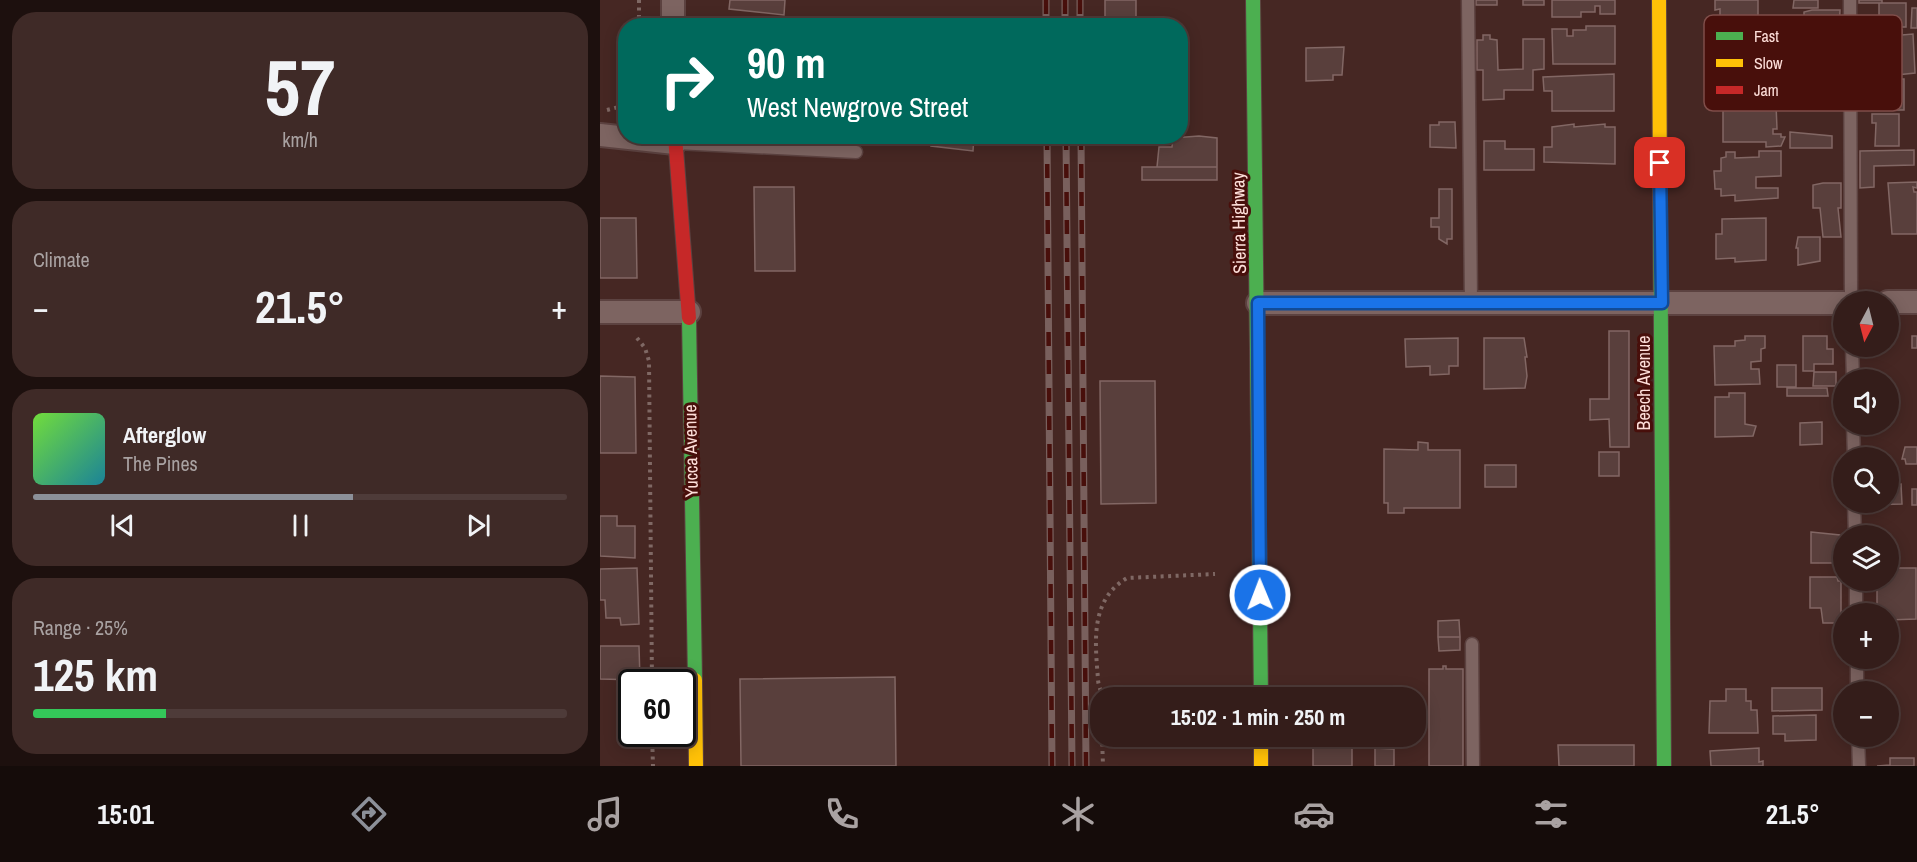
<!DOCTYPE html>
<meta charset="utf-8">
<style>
:root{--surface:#341d1a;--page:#3f2a27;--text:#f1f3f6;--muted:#a9a2a2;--line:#4e3b39;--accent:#8c9099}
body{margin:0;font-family:"Archivo Narrow",sans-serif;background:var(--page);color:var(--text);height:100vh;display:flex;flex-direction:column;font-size:22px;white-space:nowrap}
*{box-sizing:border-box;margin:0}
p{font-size:20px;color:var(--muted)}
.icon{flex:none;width:33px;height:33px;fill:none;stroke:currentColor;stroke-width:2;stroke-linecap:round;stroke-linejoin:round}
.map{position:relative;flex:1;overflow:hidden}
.details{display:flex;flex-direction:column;gap:12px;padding:12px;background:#1d100e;width:600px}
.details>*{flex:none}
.hud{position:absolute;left:18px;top:18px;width:570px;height:126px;border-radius:24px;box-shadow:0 3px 15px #0003,0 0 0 2px var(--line);background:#00695c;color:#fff;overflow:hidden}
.needle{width:39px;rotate:187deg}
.tools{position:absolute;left:1233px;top:291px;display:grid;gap:12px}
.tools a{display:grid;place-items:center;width:66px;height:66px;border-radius:50%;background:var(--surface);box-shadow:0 3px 15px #0003,0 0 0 2px var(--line);font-size:30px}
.speed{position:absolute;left:18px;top:669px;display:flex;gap:12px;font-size:30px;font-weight:700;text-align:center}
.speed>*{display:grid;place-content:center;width:78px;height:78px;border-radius:50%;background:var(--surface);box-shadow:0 3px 15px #0003,0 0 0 2px var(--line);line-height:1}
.speed .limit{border:3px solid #111;border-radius:9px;background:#fff;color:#111}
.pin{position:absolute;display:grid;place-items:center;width:51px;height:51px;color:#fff;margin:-26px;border-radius:12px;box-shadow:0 3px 9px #0006}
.me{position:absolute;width:66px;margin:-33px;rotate:359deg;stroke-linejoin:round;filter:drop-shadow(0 0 4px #0008)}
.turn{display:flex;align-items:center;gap:21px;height:126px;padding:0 30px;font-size:27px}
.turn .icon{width:78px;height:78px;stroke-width:2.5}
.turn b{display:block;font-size:42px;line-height:51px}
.big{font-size:45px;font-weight:700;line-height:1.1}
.details .tile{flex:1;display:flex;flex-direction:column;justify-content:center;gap:9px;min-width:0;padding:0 21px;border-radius:24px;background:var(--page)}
.details .dial{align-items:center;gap:0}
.dial b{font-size:78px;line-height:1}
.song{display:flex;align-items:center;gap:18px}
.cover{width:72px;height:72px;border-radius:9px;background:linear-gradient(135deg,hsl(100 70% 55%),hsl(190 70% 35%))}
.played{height:6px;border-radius:3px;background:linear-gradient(90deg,var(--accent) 60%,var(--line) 60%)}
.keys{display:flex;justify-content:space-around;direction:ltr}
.heat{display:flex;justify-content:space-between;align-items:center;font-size:33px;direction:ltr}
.charge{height:9px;border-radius:4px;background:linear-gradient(90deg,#34c759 25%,var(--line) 0)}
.trip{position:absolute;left:490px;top:687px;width:336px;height:60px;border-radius:24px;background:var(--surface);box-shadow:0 3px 15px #0003,0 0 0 2px var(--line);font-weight:700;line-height:60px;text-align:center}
.dock{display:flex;height:96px;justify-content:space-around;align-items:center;background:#150c0a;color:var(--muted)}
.dock .icon{width:42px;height:42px}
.dock .on{color:var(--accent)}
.dock b{font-size:27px;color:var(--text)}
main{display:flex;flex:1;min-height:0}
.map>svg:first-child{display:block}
.building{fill:#593f3c;stroke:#826764;stroke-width:1.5}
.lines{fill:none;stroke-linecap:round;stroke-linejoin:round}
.lane-casing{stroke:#5c4240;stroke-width:15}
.street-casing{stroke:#5c4240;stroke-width:26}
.fast-casing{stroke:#5c4240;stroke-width:16}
.slow-casing{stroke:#5c4240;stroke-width:16}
.jam-casing{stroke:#5c4240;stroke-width:16}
.path{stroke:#7f6864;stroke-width:4;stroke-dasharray:3 4.5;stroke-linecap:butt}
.lane{stroke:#7d6461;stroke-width:12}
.street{stroke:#7d6461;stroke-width:22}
.fast{stroke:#4caf50;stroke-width:14}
.slow{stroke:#ffc107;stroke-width:14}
.jam{stroke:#c62828;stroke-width:14}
.rail-casing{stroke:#79605d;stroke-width:7}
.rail{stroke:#480f0b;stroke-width:4.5;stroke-dasharray:14;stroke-linecap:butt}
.route-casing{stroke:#114b97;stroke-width:15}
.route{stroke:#1a73e8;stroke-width:10}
.labels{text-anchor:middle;stroke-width:6;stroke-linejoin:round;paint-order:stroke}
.street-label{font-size:18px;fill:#fedfda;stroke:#480f0b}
.key{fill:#480f0b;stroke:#7f4d49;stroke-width:1.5}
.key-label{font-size:16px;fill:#fedfda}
</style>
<main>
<section class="details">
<div class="tile dial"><b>57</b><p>km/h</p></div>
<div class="tile"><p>Climate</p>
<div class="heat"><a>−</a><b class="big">21.5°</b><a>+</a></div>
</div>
<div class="tile">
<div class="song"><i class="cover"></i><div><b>Afterglow</b><p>The Pines</p></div></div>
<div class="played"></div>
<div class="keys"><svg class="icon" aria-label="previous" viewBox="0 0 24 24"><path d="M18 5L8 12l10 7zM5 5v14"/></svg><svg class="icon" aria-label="pause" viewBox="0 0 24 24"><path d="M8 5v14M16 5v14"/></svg><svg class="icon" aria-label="next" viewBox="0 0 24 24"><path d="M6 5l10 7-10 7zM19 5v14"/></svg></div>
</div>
<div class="tile"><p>Range · 25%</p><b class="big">125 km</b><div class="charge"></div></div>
</section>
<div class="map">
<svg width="1317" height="766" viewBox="0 0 1317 766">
<rect width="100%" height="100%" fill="#462723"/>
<path class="building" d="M130,0h55l-1,15 -55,-6z
M505,0h31v26h-31z
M876,0h21v5h-21z
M923,0h21v5h-21z
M952,0h63v14h-15v-8h-5v6h-14v5h-29z
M1115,0h43v20h-38v-11l-5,1z
M1194,0h24v8h-25z
M1259,0h23v3h-23z
M1279,3h27v24h-27z
M1312,8h5v20h-6z
M1212,10h28l-1,20h-26l-1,-3h-8v-15z
M986,26h29v38h-62l-1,-35h15v7h6v-6h13z
M1295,30h7v5l11,-1 2,39 -28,3v-17h-28v-27l36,2z
M883,35h7v4l7,1 1,30 25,-1v-30h21v30l-11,1v20h-29v9l-21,1v-30h-6v-30h6z
M744,47l-2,28h-9v5l-27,1v-33z
M1014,74v37h-62v-20h-8l-1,-14z
M1293,79h11v31h-27v-30z
M1216,90l21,1v13h-61l1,25h-4v5h8v3h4l-4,9 -15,1v-5h-43v-36l40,-3v-12z
M1272,114h27v32h-24l1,-23h-4z
M839,122h16l1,26 -26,-1v-22h9z
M974,124v3l31,-3v3h10v37l-71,-2v-15h8v-20z
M1190,132l42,4v12h-42z
M332,136h42l-1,15 -42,-5z
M599,136l18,2v29h-60l2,-20h13l1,-9z
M884,141h21v8h29v21h-50z
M1314,150v15l-40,1v21l-14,1v-37z
M1159,151h22v25l-25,1v11h22v10l-43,3v-6l-14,1v-7h-6l-1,-18h7v-13l5,-1v-5h9v6l24,-1z
M542,167h75v13h-75z
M1317,182v6l-4,-1 1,5h3v42h-25l-4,-51z
M1223,183h18v25h-3l3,29h-18l-3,-29h-7v-23z
M154,187h40l1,84h-40z
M839,189h13v50h-5v5l-8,-5v-12h-8v-9h8z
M0,218h36l1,60h-37z
M1166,218v42l-31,2v-4l-19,1v-25h6v-15z
M1198,237h22v24l-22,4v-17h-2z
M1009,331h20v116h-19l-1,-28 -19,1v-21h19z
M1145,336h20v12l-4,1v12l-10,1v7h8l1,15 -45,1 -1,-39h21v-5l10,-1z
M1203,336h24v13h6v15h-19v7h-11z
M1312,336h5v12h-5z
M858,338v28h-9v8l-19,1v-9l-24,1 -1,-28z
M884,338h40l3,19h-2l2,19 -2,12 -41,1z
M1177,365h19v22h-19z
M1214,372h22v14h-23z
M0,376l35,1 1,76h-36z
M500,381h55l1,122 -55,1z
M1187,388h40l1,8h-41z
M1129,393h16v31l11,2 -3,10 -38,1v-40h14z
M1222,422v22l-22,1v-22z
M818,442l10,1v7h32v58h-56v5h-16v-10h-4v-54l34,1z
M1305,447h12v17h-11l-1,-5h-3z
M999,452h20v24h-20z
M885,465h31v22h-31z
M1301,484l1,20 -34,1v-3h20v-17z
M1312,489h5v16h-5z
M0,516h17v10h18v32l-35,-2z
M1211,532l29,3v28h-29z
M37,568l2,56 -18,1 -1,-7h-14l-1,-18h-5v-31z
M1288,568h28v51l-28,1v-6h-11v-34h11z
M1210,577h27l1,4h3v42h-18l-2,-15h-11z
M859,620l1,17h-22v-16z
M838,637h22v13l-21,1z
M0,646h39l1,34 -40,-1z
M843,666h3v3h17v97h-34v-97h14z
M295,677l1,89h-155l-1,-87z
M1172,688h50v22l-50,1z
M1126,689h20v12h5v9h6l1,23h-49l1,-32h16z
M1216,715v25l-31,1v-7h-12v-18z
M713,742h39v24h-39z
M958,745h76v21h-75z
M775,748l19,1v17h-19z
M1159,748v14l4,-1v5h-52l-1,-15z
M1290,758h24v8h-37l13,-1z"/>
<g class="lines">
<defs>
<path id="lane" d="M868,0l3,304
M1250,0l1,302
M76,143l180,9
M1252,346l1,34
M1253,424l1,34
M1254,502l1,34
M1256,580v34
M872,644l1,122
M1257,658v34
M1258,736l1,30"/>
<path id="street" d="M73,0v26
M0,135l75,8
M1288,302h29
M658,303h586
M0,312h89"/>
<path id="fast" d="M653,0l8,698
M1060,192l4,574
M89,318l6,362"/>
<path id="slow" d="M1059,0l1,192
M95,680l1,86
M661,736v30"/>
<path id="jam" d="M75,136l14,182"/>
</defs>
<use href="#lane" class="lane-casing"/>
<use href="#street" class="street-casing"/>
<use href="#fast" class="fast-casing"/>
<use href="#slow" class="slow-casing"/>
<use href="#jam" class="jam-casing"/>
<path class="path" d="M39,0v26
M7,110l19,-5
M37,338l8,10 4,13 3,321
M502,698c0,-7 -4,-12 -4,-19 -3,-38 -8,-79 29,-101l88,-4
M52,734l1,32
M502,736l1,30"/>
<use href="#lane" class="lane"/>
<use href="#street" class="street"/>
<use href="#fast" class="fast"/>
<use href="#slow" class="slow"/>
<use href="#jam" class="jam"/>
<defs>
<path id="rail" d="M446,0v26
M465,0v26
M480,0v26
M447,136l5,630
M466,136l6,630
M481,136l5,630"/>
</defs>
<use href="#rail" class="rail-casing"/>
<use href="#rail" class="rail"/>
</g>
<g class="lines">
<defs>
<path id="route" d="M660,595l-2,-292h404l-2,-140"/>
</defs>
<use href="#route" class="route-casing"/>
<use href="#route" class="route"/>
</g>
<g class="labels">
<g class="street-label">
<text transform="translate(639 223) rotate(-91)" y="6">Sierra Highway</text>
<text transform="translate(1044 383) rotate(-90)" y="6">Beech Avenue</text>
<text transform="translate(91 451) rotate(-91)" y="6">Yucca Avenue</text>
</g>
</g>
<rect x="1104" y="15" width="198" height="96" rx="9" class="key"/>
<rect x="1116" y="32" width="27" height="8" fill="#4caf50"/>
<rect x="1116" y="59" width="27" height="8" fill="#ffc107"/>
<rect x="1116" y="86" width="27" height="8" fill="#c62828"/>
<g class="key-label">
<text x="1154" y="42">Fast</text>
<text x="1154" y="69">Slow</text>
<text x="1154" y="96">Jam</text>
</g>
</svg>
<div class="tools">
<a><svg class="needle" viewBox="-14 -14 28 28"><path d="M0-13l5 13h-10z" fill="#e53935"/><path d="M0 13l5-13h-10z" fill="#a9a2a2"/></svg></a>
<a><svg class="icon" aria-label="sound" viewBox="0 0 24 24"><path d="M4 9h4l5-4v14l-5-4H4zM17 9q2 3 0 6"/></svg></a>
<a><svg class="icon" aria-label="search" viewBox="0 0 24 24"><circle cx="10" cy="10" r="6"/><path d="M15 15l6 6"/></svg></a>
<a><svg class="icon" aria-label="layers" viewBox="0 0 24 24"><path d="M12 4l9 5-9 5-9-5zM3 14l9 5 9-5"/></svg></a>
<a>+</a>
<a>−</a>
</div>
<div class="speed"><div class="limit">60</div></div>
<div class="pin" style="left:1060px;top:163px;background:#d93025"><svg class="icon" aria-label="arrive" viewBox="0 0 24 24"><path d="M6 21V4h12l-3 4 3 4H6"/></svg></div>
<svg class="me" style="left:660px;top:595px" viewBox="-20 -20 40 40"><circle r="17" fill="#1a73e8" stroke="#fff" stroke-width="3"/><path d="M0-11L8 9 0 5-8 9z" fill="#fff"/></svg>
<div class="trip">15:02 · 1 min · 250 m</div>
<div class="hud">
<div class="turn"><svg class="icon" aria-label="right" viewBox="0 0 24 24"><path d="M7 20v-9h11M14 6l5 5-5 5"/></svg><div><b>90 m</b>West Newgrove Street</div></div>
</div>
</div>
</main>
<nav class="dock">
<b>15:01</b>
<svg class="icon on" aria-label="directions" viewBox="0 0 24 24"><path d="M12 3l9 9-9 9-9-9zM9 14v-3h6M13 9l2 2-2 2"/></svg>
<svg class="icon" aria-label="music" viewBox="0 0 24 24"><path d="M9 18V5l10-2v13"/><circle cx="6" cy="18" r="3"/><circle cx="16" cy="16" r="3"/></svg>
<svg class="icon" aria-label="phone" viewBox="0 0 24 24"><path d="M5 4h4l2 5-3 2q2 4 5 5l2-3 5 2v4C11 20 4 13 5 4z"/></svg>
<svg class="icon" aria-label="climate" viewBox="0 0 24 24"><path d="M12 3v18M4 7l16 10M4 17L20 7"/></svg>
<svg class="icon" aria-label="car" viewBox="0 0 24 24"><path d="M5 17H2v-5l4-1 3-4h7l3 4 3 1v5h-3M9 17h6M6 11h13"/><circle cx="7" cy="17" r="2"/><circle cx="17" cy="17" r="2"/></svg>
<svg class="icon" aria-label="filters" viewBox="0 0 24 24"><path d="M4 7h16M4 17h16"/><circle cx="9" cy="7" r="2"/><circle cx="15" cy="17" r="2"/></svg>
<b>21.5°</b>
</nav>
